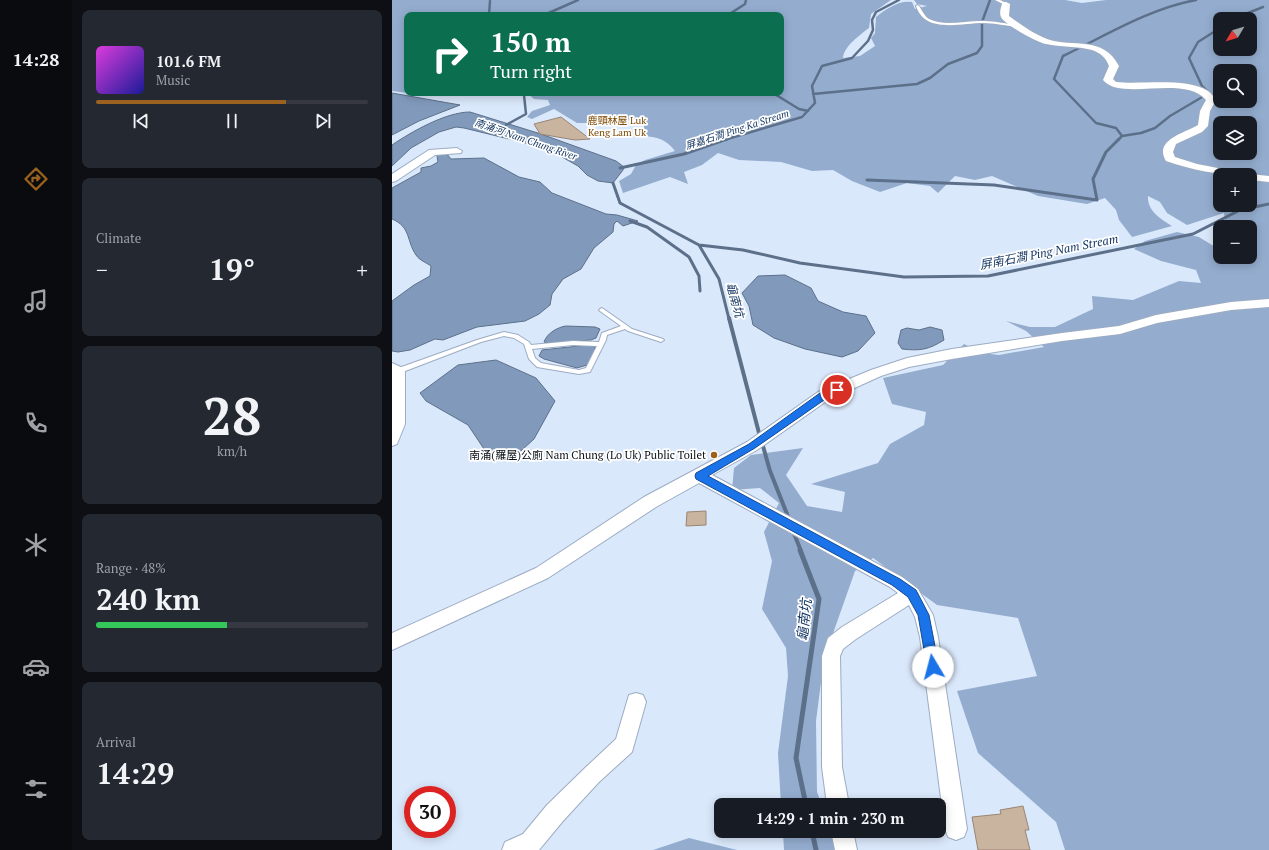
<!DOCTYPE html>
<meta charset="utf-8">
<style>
:root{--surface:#171b24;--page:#242831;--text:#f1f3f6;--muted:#9ea1a6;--line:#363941;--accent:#9a621e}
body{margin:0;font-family:"PT Serif","Noto Sans SC",serif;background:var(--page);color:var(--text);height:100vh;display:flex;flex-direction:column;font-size:15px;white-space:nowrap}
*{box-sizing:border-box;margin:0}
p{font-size:13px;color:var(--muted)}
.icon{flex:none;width:22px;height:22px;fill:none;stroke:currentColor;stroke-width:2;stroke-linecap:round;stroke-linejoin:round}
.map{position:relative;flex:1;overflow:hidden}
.drawer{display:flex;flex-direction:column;gap:10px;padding:10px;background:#0d0f14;width:320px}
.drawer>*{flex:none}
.hud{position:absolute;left:12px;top:12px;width:380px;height:84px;border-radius:8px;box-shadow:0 2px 10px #0003;background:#0b6e4f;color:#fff;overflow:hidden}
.needle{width:26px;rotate:232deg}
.buttons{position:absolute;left:821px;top:12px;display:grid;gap:8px}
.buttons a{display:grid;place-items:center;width:44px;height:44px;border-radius:8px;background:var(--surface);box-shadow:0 2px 10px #0003;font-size:20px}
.speed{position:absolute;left:12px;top:786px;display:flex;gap:8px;font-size:20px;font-weight:700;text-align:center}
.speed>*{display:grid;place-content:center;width:52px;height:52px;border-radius:50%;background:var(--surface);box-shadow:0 2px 10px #0003;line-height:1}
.speed .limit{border:6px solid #d22;background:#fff;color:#111}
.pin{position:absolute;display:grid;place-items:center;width:34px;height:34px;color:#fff;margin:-17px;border:2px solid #fff;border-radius:50%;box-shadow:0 1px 4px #0007}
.me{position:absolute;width:44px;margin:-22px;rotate:352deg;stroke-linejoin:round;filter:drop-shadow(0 0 3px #0008)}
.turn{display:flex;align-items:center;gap:14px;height:84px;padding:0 20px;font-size:18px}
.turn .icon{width:52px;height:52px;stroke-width:2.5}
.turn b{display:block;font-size:28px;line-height:34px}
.big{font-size:30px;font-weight:800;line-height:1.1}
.drawer .widget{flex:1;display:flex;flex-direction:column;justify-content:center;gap:6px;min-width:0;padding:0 14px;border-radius:8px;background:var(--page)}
.drawer .dial{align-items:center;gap:0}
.dial b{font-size:52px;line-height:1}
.song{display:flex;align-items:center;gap:12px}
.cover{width:48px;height:48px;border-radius:6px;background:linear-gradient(135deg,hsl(300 70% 55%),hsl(240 70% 35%))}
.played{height:4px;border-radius:2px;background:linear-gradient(90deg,var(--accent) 70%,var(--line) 70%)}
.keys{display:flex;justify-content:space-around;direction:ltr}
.heat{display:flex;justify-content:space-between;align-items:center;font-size:22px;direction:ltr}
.charge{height:6px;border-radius:3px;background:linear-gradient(90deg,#34c759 48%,var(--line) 0)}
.trip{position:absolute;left:322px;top:798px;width:232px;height:40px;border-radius:8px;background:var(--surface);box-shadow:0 2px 10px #0003;font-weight:800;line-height:40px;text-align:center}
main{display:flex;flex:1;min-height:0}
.tab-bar{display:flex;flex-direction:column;width:72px;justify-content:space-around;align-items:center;background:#090b0e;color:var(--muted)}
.tab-bar .icon{width:28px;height:28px}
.tab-bar .on{color:var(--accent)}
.tab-bar b{font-size:18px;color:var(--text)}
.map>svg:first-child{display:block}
.forest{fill:#94adcf;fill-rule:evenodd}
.water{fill:#819abc;stroke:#5d708a}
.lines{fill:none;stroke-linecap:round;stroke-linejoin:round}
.stream-far3{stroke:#5d708a;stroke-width:2.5}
.stream-far2{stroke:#5d708a;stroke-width:3}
.stream-far1{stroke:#5d708a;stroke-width:4}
.stream{stroke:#5d708a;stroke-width:5}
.building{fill:#c9b49f;stroke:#9a8572}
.lane-casing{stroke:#9cacc3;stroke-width:2}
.street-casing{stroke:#9cacc3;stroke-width:2}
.lane{fill:#fff;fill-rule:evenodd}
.street{fill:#fff;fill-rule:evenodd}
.route{fill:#1a73e8;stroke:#114b97}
.poi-dot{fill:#9a621e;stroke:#fff;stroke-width:1.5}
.labels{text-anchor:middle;stroke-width:3.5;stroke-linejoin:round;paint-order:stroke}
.far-neighbourhood-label{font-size:10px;fill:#7d4a05;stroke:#fff}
.far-water-label{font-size:10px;font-style:italic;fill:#163864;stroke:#fff}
.poi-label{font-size:11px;fill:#080e15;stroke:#fff;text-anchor:end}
.water-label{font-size:12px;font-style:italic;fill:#163864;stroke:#fff}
.near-water-label{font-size:14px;font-style:italic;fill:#163864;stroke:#fff}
</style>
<main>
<nav class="tab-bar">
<b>14:28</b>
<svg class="icon on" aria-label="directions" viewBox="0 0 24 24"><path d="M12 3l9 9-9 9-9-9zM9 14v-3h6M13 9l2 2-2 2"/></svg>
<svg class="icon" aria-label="music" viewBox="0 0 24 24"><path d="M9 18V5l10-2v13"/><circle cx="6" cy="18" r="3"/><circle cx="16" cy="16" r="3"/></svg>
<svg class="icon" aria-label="phone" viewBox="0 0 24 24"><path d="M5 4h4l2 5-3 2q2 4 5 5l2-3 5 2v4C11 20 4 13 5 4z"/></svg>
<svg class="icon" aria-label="climate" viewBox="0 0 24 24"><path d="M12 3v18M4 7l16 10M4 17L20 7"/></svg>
<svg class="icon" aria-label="car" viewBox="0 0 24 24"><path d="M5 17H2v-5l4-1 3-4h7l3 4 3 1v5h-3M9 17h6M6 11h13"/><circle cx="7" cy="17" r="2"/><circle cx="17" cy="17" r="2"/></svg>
<svg class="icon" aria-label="filters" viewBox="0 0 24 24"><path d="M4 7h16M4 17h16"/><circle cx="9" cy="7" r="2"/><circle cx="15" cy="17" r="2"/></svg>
</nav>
<section class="drawer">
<div class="widget">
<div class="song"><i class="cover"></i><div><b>101.6 FM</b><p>Music</p></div></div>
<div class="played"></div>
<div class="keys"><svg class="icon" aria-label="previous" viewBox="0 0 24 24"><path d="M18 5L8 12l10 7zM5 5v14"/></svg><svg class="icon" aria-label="pause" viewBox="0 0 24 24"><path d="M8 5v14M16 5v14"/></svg><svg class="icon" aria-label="next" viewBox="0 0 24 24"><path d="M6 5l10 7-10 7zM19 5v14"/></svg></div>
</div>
<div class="widget"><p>Climate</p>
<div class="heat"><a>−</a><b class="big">19°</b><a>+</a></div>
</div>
<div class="widget dial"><b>28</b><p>km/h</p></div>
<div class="widget"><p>Range · 48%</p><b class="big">240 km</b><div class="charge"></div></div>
<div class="widget"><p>Arrival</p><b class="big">14:29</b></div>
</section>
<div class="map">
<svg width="877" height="850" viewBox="0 0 877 850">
<rect width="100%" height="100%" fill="#dae8fb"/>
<path class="forest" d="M0,0h499l-20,14 -2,14c-9,7 -25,18 -26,30l17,-2 15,-10 -4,-8 4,-5 1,-16c10,-8 23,-17 36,-15l3,7 12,-3 -10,-2 -3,-4h151l17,3 24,-3h163v850h-204l-9,-28 -78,-69 -21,-62 80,-15 -19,-58 -81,-13 -64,-47 -18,13 -31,88 -8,62 1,71 5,13h-41l-3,-52 10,-77 -2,-28 -24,-39 10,-48 -8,-29 15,-29 -19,-15 -28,2 2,-22 17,-13 52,-7 -17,27 21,31 35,6 3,-20 -34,-8 67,-21 12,-19 34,-19 2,-13 -34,-8 -9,-26 60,-13 21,-21 18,9 17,2 45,-8 -18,-16 -20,-10 24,6h25l38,-18 -1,-13 41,4 46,-19 22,2 -5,-13 -35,-9 -27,-12 11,-8 32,-9 22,5 21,13v7h30v-30h-24l-2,-14 -37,12 -20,-12 -7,-11 -12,-6c-1,15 13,23 24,30l-40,11 -13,-17 -3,-10 -11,-12 -18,6 -49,-8 -46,-20 -17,4 -20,-4 -17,17 -8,-7 -23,-3 -27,9 -28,-11 -19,-11 -21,1 -31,-9 -42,-2 -21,-7 -16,12 -18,7 4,12 -18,-7 -47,16 -4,-12 12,-7 5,-9 9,-5 30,-9c-8,-11 -17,-14 -31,-15l-1,-3 2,-12 -27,-2 -19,4h-22l-23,-14 -22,10 -5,-2 5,-6 18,-6 -2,-5 -14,-1 -7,-6h254v-78h-374v78l-15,-2zM828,19h30v30h-30zM828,71h30v30h-30zM828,123h30v30h-30zM828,175h30v30h-30z
M391,831h48l6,19h-53z
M297,838l48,12h-84z"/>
<path class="water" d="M0,93l68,12 -41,16 -27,14z
M78,112l71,22 75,27 8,6 -1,3 -10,13 -15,-2 -11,-6 -9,-9 -32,-18 -82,-20 -8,-1 -17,5 -28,16 -19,18v-21c19,-13 54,-33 78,-33z
M47,153h7l5,6 33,-1 35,19 21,5 12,11 54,21 11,1 21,6 -15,5 -6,-5 -3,3 -1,8 -19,16 -13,21 -18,10 -11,15 -2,11 -11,9 -14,7 -48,6 -34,13 -8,-1 -25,11 -12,2 -6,-1v-50l22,-16 16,-9 1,-10c-4,-3 -12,-6 -15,-11 -10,-15 -5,-28 -24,-36v-31l29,-16v-4l10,-2 7,-4 -1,-6z
M393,275l26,13 7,13 25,11 23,4 9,17 -17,18 -16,6 -37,-8 -31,-11 -21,-13 -4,-19 -7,-13 16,-17z
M174,326l29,1 5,2 -4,9 -5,2 -43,3 -4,-1c3,-9 14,-15 22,-16z
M538,327l12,3 2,10c-16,10 -24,11 -42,9l-4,-6 3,-13 6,-2 12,2z
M196,345l7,2v6l-8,12 -10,3 -33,-9 -5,-3 3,-6z
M104,360l40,18 19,23 -21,38 -23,21 -25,-8 -18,-27 -42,-24 -6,-8 38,-28z"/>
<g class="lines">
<path class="stream-far3" d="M97,15l1,-14
M152,15l34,-15
M336,15l17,-11 1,-4
M841,19l30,-12
M381,93l26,16 9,2
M421,94l104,-10 13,-6 18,-14 29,-11 5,-7v-24l8,-22
M114,125l20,-11 -2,-19 -4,-2
M730,136l19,-3 14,-5 15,-12 39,-23 -7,-7 -13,-28 9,-16 22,-14
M332,140l78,-23 13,-14 -3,-17 10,-20 30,-8 16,-17 5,-11 -1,-10 4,-8 23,-12
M726,140l4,-4 -6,-8 -20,-5 -42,-44 9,-23c44,-21 85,-47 133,-56"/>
<path class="stream-far2" d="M228,168l64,-14 43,-15
M475,180l127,5 103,15 -4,-21 13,-27 13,-13
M221,183l7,20 79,42 44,5 57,13 104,14 84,-1 205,-42 47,-24 29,-6
M238,221l17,6 42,30 10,19 1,15
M307,245l20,34 10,40"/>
<path class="stream-far1" d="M337,318l30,115
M371,446l7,25 19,48
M401,531l8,20"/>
<path class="stream" d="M408,550l19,49 -23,159 10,47
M420,831l4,19"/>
</g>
<path class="building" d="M169,117l29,22 -15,1 -35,-6 -6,-10z
M314,511v14l-20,1 1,-14z
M631,806l6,24h-4l5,20h-52l-6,-33 29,-3 -1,-4z"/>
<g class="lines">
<defs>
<path id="lane" d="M603,0h5l8,4 -3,1z
M526,5c4,4 5,10 11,14 15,8 39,1 55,2 11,0 23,3 34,4l2,1 -2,1c-11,-1 -23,-4 -35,-4 -22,0 -58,11 -67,-17z
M210,308l30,21 31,10 1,1 -3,2 -33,-11 -3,-2 -18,6 -1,5 -16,32 -11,2 -42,-7 -8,-8 -5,-15 -10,-6 -10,-2 -23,6 -81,31h-2l-3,-2 1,-2 81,-29 27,-8 14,3 11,7 2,3 42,-4 26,1 3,-9 19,-7 -21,-15 -1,-1 1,-1zM181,345l24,1 -11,22 -7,2 -38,-7 -6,-5 -3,-9z"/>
<path id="street" d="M611,2h3l4,2 -1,12c11,8 24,18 38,23 26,9 56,-4 72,27l-6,13 3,3c25,3 70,-5 92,9 3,2 6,6 8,9l-6,11 -2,15 -6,6 -26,12 -3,8 2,5 22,7 47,9 1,2c-28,0 -52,-5 -79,-14 -13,-21 19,-28 32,-36l2,-14 6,-11c-22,-26 -85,2 -103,-20l6,-14c-3,-8 -8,-13 -17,-16 -15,-4 -31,-3 -46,-6 -9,-2 -41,-19 -45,-27 -2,-4 0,-11 2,-15z
M65,148l5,3 -1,2 -26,2 -39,26 -4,1v-8l37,-24z
M858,174l19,2v6l-19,-2v-5h-4z
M877,299v8l-38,3 -74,13 -37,11 -58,7 -110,18 -43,8 -28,9 -53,24 -71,50 -45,25 190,102 16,12 15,26 5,22 29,192 -3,8 -8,3 -8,-3 -3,-8 -25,-192 -5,-20 -6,-12 -53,34 -13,10 -3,7 2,111 7,38h-22l-5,-38v-111l6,-18 14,-11 56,-34 -8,-6 -191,-104 -43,24 -108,71 -156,72v-17l144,-65 108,-71 103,-55 71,-50 53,-22 36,-12 45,-9 110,-16 57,-7 37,-11 75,-13z
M0,363l11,5 2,3v53l-8,20 -5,2z
M244,693l7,2 3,7 -14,50 -33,30 -36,39 -24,29h-37l3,-8 18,-8 24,-29 38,-37 31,-29 13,-44z
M439,831h22l4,19h-22z"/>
</defs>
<use href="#lane" class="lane-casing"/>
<use href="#street" class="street-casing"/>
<use href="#lane" class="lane"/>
<use href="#street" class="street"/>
</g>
<path class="route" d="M445,387l4,3 -1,2 -13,6 -72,50 -47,28 192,103 16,11 13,25 10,52 -2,3 -4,2 -4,-2 -2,-3 -9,-52 -10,-18 -16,-12 -196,-106 -1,-3 1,-3 53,-29 71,-51z"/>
<circle class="poi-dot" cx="322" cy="455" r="4"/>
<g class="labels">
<g class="far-neighbourhood-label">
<text x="225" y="124">鹿頸林屋 Luk<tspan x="225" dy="12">Keng Lam Uk</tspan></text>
</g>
<g class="far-water-label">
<text transform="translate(345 129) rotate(-18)" y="4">屏嘉石澗 Ping Ka Stream</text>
<text transform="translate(134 139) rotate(19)" y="4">南涌河 Nam Chung River</text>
</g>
<g class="poi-label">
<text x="314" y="459">南涌(羅屋)公廁 Nam Chung (Lo Uk) Public Toilet</text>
</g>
<g class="water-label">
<text transform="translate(657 252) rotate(-11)" y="4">屏南石澗 Ping Nam Stream</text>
<text transform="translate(343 300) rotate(75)" y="4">龜南坑</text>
</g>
<g class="near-water-label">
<text transform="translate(412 620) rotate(-84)" y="5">龜南坑</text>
</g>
</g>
</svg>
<div class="buttons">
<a><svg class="needle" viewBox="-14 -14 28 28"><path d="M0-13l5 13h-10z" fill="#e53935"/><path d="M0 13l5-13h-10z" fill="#9ea1a6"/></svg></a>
<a><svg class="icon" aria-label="search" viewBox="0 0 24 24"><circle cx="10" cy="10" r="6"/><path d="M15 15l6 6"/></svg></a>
<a><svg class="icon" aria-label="layers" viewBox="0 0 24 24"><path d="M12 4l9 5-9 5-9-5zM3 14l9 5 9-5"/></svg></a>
<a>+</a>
<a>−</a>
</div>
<div class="speed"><div class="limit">30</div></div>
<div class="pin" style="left:445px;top:390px;background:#d93025"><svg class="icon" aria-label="arrive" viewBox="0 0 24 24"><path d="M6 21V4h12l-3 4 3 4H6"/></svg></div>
<svg class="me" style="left:541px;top:667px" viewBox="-20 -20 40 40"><circle r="19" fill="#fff"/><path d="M0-13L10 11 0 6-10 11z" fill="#1a73e8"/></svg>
<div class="trip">14:29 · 1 min · 230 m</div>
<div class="hud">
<div class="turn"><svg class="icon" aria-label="right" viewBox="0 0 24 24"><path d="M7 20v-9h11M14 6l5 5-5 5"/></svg><div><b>150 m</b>Turn right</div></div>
</div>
</div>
</main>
